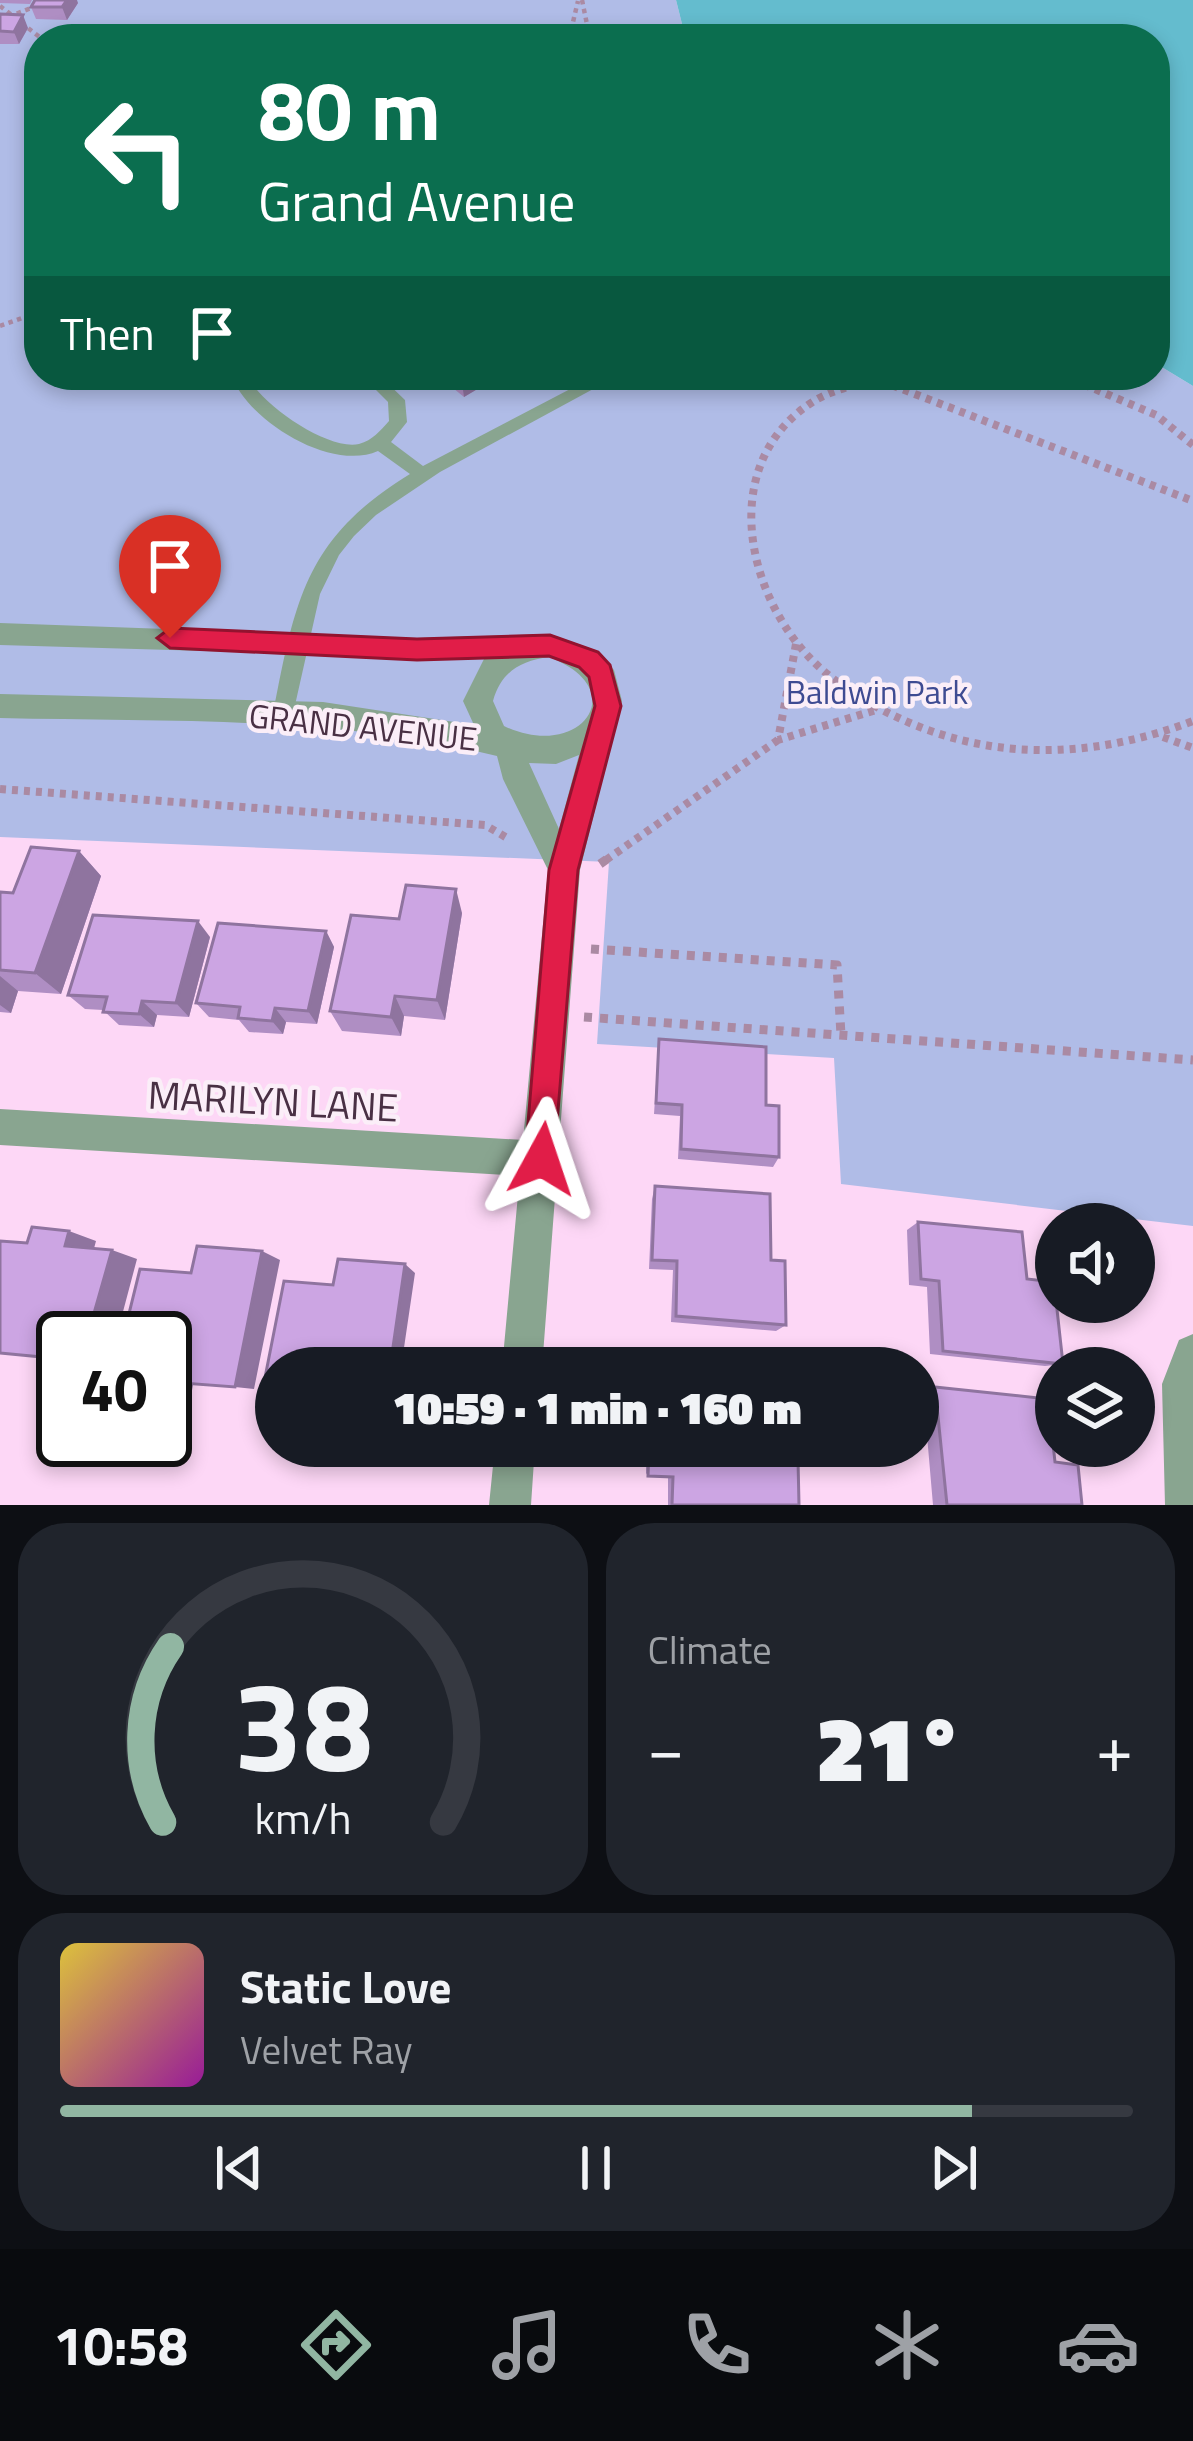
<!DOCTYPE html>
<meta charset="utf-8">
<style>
:root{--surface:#171b24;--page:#20242c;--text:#f1f3f6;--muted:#9ea1a6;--line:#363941;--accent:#91b6a2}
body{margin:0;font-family:"Titillium Web",sans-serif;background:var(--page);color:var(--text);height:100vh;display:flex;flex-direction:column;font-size:45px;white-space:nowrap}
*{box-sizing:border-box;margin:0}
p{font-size:39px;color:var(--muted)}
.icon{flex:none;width:66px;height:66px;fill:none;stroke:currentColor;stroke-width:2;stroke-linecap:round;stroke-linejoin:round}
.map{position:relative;height:1505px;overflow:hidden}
.details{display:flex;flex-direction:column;gap:18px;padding:18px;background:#0d0f14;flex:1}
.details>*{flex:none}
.banner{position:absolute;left:24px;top:24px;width:1146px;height:366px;border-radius:48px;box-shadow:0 6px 18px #0003;background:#0b6e4f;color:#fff;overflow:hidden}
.controls{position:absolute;left:1035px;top:1203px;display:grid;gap:24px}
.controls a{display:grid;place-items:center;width:120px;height:120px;border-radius:50%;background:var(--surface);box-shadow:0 6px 18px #0003;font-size:60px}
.speed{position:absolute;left:36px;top:1311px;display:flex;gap:24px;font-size:60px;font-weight:700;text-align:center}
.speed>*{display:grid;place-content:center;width:156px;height:156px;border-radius:50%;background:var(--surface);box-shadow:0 6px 18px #0003;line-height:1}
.speed .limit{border:6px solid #111;border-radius:18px;background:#fff;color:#111}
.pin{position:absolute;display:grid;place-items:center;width:102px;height:102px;color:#fff;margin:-123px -51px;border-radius:50% 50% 50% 0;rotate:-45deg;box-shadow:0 0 12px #0007}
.pin .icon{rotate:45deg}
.me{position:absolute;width:132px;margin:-66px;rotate:5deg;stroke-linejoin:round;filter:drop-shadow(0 0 9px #0008)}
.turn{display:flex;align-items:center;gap:42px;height:252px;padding:0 36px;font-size:54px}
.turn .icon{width:156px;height:156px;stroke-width:2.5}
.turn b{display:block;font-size:84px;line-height:102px}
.then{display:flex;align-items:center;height:114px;padding:0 36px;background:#0003;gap:24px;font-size:45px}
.big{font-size:90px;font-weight:800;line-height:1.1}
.details .tile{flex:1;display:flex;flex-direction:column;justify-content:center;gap:18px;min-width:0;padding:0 42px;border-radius:48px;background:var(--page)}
.details .dial{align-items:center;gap:0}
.dial svg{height:312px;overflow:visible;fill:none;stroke:var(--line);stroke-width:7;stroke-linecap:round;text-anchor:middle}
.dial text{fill:var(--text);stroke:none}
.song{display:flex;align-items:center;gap:36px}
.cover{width:144px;height:144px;border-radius:18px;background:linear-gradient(135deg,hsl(50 70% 55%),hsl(300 70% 35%))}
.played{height:12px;border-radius:6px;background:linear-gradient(90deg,var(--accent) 85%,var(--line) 85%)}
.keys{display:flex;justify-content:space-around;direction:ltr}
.heat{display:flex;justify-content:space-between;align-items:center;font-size:66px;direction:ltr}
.details .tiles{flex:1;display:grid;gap:18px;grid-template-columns:1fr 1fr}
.tile:last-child{grid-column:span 2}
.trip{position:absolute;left:255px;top:1347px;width:684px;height:120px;border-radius:60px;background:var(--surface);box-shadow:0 6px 18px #0003;font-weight:800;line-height:120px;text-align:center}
.dock{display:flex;height:192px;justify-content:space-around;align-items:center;background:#090b0e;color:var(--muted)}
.dock .icon{width:84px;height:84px}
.dock .active{color:var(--accent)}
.dock b{font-size:54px;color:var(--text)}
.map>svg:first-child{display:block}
.green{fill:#b0bce7}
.water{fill:#64bcce}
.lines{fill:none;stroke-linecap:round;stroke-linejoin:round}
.path-far2{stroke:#aa8aa3;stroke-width:4.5;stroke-dasharray:4.5 4.5;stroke-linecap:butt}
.path-far1{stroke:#aa8aa3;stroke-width:8;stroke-dasharray:6 6;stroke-linecap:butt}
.path{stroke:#aa8aa3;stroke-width:9;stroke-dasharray:8 8;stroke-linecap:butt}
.service{fill:#89a590;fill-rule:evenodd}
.minor{fill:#89a590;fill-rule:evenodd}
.tertiary{fill:#89a590;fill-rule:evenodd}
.wall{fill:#af8ec3}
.shaded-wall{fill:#8f749f}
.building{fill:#cca5e3;stroke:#8f749f;stroke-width:3}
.route{fill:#e11d48;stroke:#92132f;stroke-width:3}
.labels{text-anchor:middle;stroke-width:9;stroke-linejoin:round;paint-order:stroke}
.park-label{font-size:33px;fill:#3e4b92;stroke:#fbeef8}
.street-label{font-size:33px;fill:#493044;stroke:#fbeef8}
.near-street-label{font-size:39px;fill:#493044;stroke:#fbeef8}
</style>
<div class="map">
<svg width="1193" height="1505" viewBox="0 0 1193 1505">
<rect width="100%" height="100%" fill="#fdd7f6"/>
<path class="green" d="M0,0h676l7,28 11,11h-655v336h1116v-12l38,23v840l-352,-42 -7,-126 -237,-14 12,-182 -609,-25z"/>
<path class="water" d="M676,0h517v386l-38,-23v-324h-461l-11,-11z"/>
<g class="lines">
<path class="path-far2" d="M582,0l8,39
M0,6l42,33
M0,20l52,-20
M569,39l9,-38
M0,326l39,-14"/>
<path class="path-far1" d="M892,375c-26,8 -55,12 -78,26 -94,59 -71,186 -5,256 30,32 76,57 116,72 90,33 181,25 268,-8
M1062,375l94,40 37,30
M881,381l312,120
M796,644l-18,96 101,-31
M1163,737l30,11
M0,789l485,36 24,14
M606,860l172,-120"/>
<path class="path" d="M600,864l10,-7
M591,949l246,16 4,70
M584,1017l609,43"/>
<path class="service" d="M231,375h16c12,28 80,76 112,69 14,-4 21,-13 30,-23l-1,-19 -27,-27h18l26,25 2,22 -16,20 32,24 174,-91h22l-179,97 -64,43 -22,21 -15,19 -19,39 -27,120 -3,6h-14l-3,-6c22,-113 32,-176 137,-240l-32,-23c-47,21 -130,-30 -147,-76z"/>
<path class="minor" d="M0,623l417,15 133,-4 45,16 19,20 8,31 -42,169 -5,10 -11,5 -11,-5 -50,-101 -6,-23c-163,-41 -331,-34 -497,-38v-24l323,8 151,23 -11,-24 21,-42 -484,-14zM549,657c86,33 30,105 -45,69l-11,-25c8,-29 27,-40 56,-44zM579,755l-20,74 -30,-66 27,1z
M0,1109l541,32 13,5 5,13 -5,13 -13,5 -541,-32z
M1193,1334v171h-28l-3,-121 17,-44z"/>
<path class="tertiary" d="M564,855l11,5 5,10 -38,498h-40l46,-498 5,-10z
M495,1446h40l-4,59h-42z"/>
</g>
<path class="wall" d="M0,0h32l-2,4 -30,-1z
M78,3l-11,17 -31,-1 -5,-12z
M0,14l28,14 -9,16h-19z
M437,375h64l-37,22z
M79,851l22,25 -40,118 -43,-3 -7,22 -11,-1v-120l13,1z
M462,913l-17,107 -41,-4 -3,20 -59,-5 -12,-20z
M326,931l8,16 -17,77 -31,-2 -3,12 -34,-2 -10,-12 -30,-3 -13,-14z
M210,937l-21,80 -32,-2 -3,12 -35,-2 -16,-15 -18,-1 -17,-14z
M659,1039l107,66 13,52 -6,10 -95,-8 2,-43 -26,-2z
M655,1186l116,74 15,65 -10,6 -105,-9 2,-52 -24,-1 3,-70z
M918,1222l109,57 36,85 -18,2 -115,-12 -3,-67 -18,-2 -2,-55z
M935,1387l120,75 27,43h-149l-10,-116z
M646,1446h132v11l21,48h-131v-28l-20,-1 -2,-3z"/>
<path class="shaded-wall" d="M67,0h10l1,3 -11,17 -5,-13z
M23,15l5,13 -9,16 -5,-12z
M461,375h40l-37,22z
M79,851l22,25 -40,118 -26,-21z
M456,889l6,24 -17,107 -8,-20z
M198,921l12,16 -21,80 -13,-14z
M326,931l8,16 -17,77 -9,-13z
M0,976l18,15 -7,22 -11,-8z
M395,996l9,20 -3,20 -10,-19z
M142,1001l15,14 -3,12 -15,-13z
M275,1008l11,14 -3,12 -11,-13z
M69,1231l27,10 -4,15 -27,-10z
M112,1250l25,9 -21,79h-29z
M262,1251l18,9 -26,129 -19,-2z
M405,1264l10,9 -14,95h-11z
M170,1382l23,3 -3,16 -23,-2z"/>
<path class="building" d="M35,0h32l-5,7h-31z
M0,14l23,1 -9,17 -14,-1z
M31,847l48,4 -44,122 -35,-3v-78l13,1z
M406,885l50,4 -19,111 -42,-4 -4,21 -61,-6 21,-96 48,4z
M93,915l105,6 -22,82 -34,-2 -3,13 -36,-2 4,-15 -39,-2z
M218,923l108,8 -18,80 -33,-3 -3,13 -34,-3 2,-11 -44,-4z
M659,1039l107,8v58l13,1v51l-98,-8 1,-44 -26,-2z
M655,1186l115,8 1,66 14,1 1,64 -110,-9 1,-55 -25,-1z
M918,1222l104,10 5,47 27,3 9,82 -120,-13 -4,-70 -18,-2z
M32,1227l37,4 -4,15 47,4 -25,88h-24v21l-63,-6v-112l27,2z
M197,1246l65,5 -27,136 -65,-5 -3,17h-2v-61h-42l17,-69 51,4z
M338,1259l67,5 -15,104h-114v41l-17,-1 25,-127 49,4z
M935,1387l113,12 7,63 23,3 4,40h-135z
M649,1446h129v11l20,2 1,46h-127l1,-28 -25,-1z"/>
<path class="route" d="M170,628l247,11 133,-4 48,17 12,13 11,41 -43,164 -25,301 -11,4 -12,-4 -5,-12 24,-289 46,-164 -6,-29 -10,-10 -30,-11 -132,4 -247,-12 -13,-10z"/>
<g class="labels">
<g class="park-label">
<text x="877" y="704">Baldwin Park</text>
</g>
<g class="street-label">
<text transform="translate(363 727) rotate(6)" y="12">GRAND AVENUE</text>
</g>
<g class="near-street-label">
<text transform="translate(273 1101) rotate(3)" y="14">MARILYN LANE</text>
</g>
</g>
</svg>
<div class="controls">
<a><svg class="icon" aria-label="sound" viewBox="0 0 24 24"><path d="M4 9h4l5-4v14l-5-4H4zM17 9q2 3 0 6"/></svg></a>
<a><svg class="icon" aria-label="layers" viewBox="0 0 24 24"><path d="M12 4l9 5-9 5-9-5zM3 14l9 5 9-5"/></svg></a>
</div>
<div class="speed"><div class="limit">40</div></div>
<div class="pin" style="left:170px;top:638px;background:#d93025"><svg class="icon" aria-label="arrive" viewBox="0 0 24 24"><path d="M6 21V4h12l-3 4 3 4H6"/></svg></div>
<svg class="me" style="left:542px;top:1159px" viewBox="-20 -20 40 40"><path d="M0-17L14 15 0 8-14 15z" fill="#e11d48" stroke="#fff" stroke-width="4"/></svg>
<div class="trip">10:59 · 1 min · 160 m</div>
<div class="banner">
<div class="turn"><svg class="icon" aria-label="left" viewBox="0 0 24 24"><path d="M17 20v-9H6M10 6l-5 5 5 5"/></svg><div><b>80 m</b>Grand Avenue</div></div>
<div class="then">Then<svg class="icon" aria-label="arrive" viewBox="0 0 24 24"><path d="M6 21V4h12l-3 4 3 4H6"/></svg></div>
</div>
</div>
<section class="details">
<div class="tiles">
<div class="tile dial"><svg viewBox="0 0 100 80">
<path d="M14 69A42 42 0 1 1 86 69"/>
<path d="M14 69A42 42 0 0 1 16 24" stroke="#91b6a2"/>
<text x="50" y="56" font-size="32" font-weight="700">38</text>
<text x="50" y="72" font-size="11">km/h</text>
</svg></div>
<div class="tile"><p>Climate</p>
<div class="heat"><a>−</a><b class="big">21°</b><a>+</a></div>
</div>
<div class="tile">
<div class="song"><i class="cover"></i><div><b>Static Love</b><p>Velvet Ray</p></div></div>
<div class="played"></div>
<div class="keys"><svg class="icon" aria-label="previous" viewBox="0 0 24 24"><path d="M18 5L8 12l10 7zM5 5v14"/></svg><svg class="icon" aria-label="pause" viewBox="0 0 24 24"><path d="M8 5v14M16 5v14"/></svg><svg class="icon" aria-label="next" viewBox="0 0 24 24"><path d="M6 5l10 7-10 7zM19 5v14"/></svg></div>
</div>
</div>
</section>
<nav class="dock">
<b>10:58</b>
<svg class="icon active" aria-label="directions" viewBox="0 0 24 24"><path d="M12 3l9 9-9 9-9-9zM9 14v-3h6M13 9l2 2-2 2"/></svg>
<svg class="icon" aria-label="music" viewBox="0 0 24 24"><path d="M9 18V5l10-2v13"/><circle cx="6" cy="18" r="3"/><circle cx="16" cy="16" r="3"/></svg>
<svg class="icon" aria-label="phone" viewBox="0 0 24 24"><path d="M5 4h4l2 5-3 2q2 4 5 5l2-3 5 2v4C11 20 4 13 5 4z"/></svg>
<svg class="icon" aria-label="climate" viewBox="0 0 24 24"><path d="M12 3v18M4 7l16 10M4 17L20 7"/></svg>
<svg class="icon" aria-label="car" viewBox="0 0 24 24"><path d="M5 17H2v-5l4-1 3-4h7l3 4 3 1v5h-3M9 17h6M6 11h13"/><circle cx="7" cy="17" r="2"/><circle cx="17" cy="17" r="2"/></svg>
</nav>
